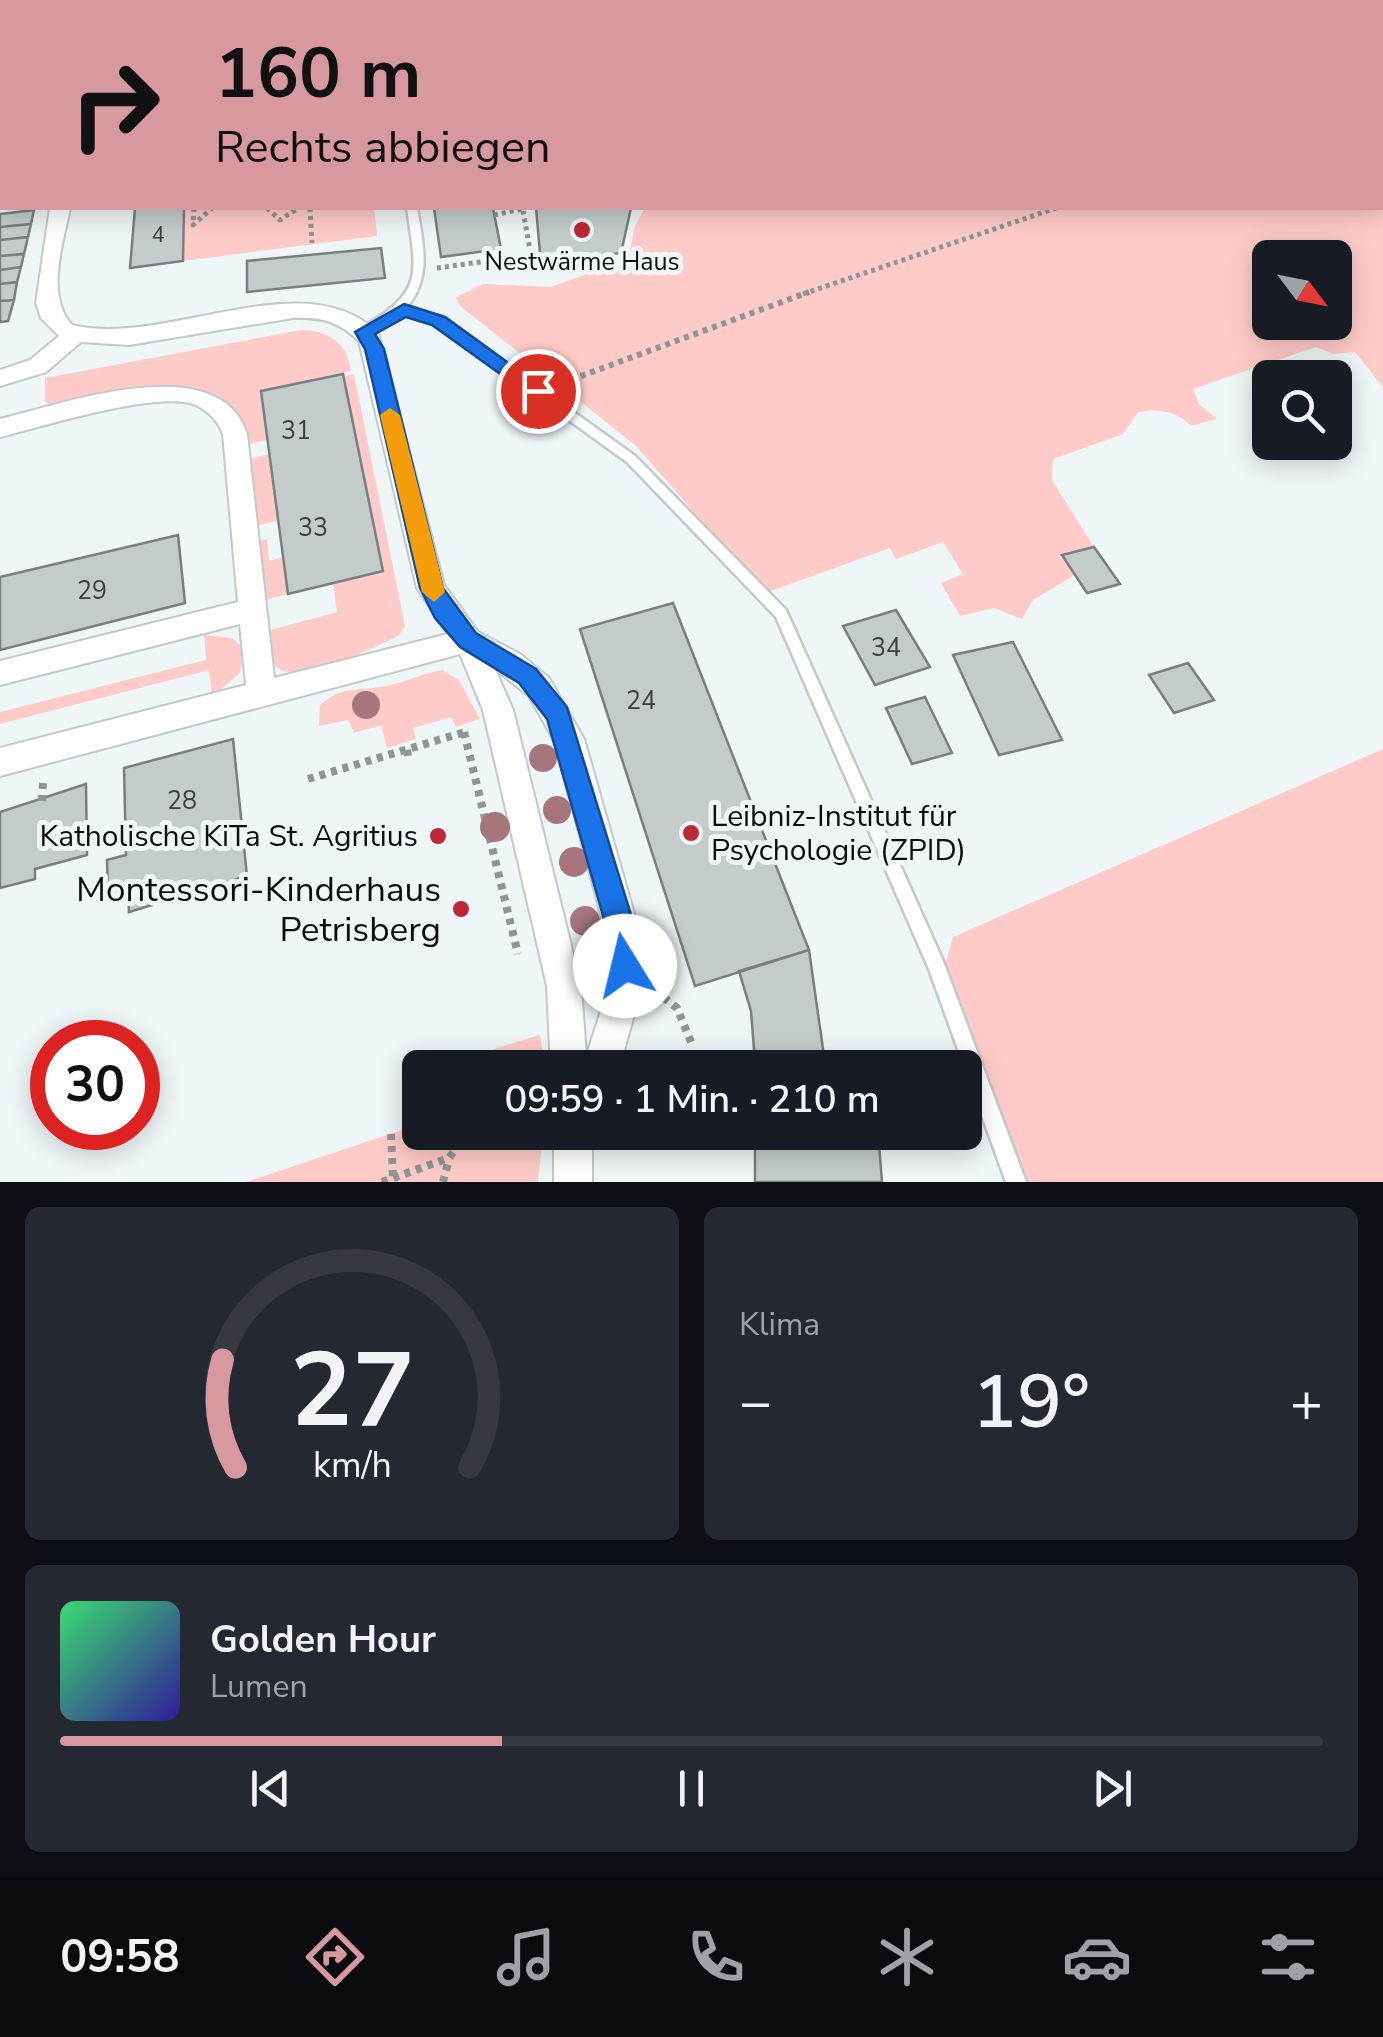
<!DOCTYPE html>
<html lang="de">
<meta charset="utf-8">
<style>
:root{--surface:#171b24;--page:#242831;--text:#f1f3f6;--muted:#9ea1a6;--line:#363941;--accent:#d8989f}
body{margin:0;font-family:"Nunito Sans",sans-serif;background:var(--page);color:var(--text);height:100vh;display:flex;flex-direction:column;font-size:38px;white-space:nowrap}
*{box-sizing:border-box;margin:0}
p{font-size:32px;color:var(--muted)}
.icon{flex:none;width:55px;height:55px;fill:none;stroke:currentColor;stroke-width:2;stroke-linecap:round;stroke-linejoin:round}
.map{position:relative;height:1182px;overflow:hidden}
.side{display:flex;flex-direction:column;gap:25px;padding:25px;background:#0d0f14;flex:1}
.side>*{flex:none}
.guide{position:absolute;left:0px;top:0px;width:1385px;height:210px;box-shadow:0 5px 25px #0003;background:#d8989f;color:#111;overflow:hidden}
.needle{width:65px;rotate:122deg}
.tools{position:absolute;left:1252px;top:240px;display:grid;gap:20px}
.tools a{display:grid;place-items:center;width:100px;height:100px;border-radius:15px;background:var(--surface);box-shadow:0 5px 25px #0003;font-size:50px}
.speed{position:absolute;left:30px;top:1020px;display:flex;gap:20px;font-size:50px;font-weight:700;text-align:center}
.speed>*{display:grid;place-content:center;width:130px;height:130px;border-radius:50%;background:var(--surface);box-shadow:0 5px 25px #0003;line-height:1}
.speed .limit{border:15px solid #d22;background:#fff;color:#111}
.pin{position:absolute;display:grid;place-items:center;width:85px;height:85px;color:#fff;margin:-42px;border:5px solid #fff;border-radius:50%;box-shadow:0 2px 10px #0007}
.me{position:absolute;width:110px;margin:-55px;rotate:351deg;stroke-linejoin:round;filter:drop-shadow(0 0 8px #0008)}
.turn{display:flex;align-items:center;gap:35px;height:210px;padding:0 50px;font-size:45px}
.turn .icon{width:130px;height:130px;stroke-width:2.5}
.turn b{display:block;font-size:70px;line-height:85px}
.big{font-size:75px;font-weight:600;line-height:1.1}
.side .widget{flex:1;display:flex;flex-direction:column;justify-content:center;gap:15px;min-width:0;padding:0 35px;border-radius:15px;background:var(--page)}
.side .dial{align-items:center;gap:0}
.dial svg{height:260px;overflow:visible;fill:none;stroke:var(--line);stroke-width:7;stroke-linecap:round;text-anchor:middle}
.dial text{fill:var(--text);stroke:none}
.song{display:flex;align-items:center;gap:30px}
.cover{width:120px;height:120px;border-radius:15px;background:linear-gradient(135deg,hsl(140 70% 55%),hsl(250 70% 35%))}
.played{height:10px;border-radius:5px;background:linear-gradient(90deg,var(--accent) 35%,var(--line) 35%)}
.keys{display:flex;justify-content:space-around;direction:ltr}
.heat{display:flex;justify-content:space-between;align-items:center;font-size:55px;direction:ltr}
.side .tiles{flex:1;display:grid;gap:25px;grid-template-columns:1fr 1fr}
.widget:last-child{grid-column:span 2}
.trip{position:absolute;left:402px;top:1050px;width:580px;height:100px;border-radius:15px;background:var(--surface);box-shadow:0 5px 25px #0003;font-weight:600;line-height:100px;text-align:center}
.tabs{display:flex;height:160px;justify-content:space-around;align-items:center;background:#090b0e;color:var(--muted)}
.tabs .icon{width:70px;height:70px}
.tabs .on{color:var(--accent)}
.tabs b{font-size:45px;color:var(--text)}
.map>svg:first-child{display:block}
.green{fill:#ffcbc8;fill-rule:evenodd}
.building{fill:#c3cbcb;stroke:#797f80;stroke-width:2.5}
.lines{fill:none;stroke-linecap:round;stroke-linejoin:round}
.service-casing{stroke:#c2c9ca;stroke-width:5}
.minor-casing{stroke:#c2c9ca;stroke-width:4}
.path-far2{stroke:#8f9494;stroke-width:5;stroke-dasharray:4 4;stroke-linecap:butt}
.path-far1{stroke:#8f9494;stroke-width:6;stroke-dasharray:5 5;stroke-linecap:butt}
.path{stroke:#8f9494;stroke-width:8;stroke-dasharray:6 6;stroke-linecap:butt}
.service{fill:#fff;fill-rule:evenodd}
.minor{fill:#fff;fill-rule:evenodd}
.tree{fill:#a6767c}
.route{fill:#1a73e8;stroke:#114b97;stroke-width:2.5}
.slow{fill:#f59e0b}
.poi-dot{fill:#ba2935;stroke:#eff6f7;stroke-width:4}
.labels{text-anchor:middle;stroke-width:10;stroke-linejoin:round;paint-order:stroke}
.far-number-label{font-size:22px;fill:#3a3f3f}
.far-poi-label{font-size:25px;fill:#0d1010;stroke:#eff6f7}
.number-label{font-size:25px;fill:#3a3f3f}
.poi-label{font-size:30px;fill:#0d1010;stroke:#eff6f7;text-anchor:start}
.near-poi-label{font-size:35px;fill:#0d1010;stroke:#eff6f7;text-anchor:end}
</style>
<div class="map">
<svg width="1383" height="1182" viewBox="0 0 1383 1182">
<rect width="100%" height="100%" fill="#eff6f7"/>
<path class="green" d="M656,0h727v387l-28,-35 -22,2 -17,-7 -123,42 6,15 18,15 -26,7c-13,-15 -34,-18 -53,-14l-15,22 -70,25 -1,21 42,67 -31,8 12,20 -42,25 -11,19 -28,-11 -34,8 -19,-33 22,-9 -20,-32 -47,17 -6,-11 -125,45 -129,-147 -177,-141 -3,-8 27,-13 68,3 77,-28 7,-33 10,-18h737v-206zM1270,258h65v64h-65z
M184,208h190l3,28 -194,25z
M301,330c27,0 47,13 50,41l-90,20 6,49 -23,5c-4,-93 -135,-45 -190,-36l-9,-8v-23z
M354,374l51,252 -7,10c-21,10 -100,49 -120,32 -10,-9 -9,-25 -11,-37l70,-19 -4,-29 50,-12 -39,-195z
M269,454l9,67 -24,5 -7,-66z
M267,539l2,22 14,-4 5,37 -27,7 -5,-59z
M204,635l28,3 12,10 -4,25 -23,20 -5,1 -3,-24 -209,54v-12l206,-52z
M442,670l17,10 21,39 -24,8 -5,-10 -38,11 3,11 -29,9 -6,-23 -27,8 -6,-13 -29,6 1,-21c21,-18 33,-14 59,-18 21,-2 41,-13 63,-17z
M1383,749v433h-358l-79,-219 7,-26z
M540,1035l5,32h-106l90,-29z
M420,1124v8l123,1 -5,49h-292z"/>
<path class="building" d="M135,208h49l-1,53 -53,7z
M434,208h59l8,41 -60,8z
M536,208h95l-10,45 -80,11z
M34,210l-3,14 -31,3v-13z
M31,224l-3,13 -28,3v-13z
M28,237l-4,17 -24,2v-16z
M381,248l4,30 -138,14v-31z
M24,254l-3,13 -21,3v-14z
M21,267l-4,15 -17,2v-14z
M17,282l-3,18 -14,1v-17z
M14,300l-6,21 -8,1v-21z
M343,374l40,197 -95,23 -27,-203z
M178,535l7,68 -185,47v-73z
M1094,547l26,37 -33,9 -25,-38z
M673,603l136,347 -114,36 -115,-357z
M896,610l34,57 -55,18 -32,-59z
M1013,642l49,98 -63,15 -46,-100z
M1188,663l26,37 -40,13 -25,-38z
M925,697l27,56 -40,11 -26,-56z
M233,739l14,137 -118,36 -1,-22 -20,6 -1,-36 19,-5 -2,-87z
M86,784l1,71 -52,14v10l-35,9v-76z
M809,950l16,113 -70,-1 -4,-51 -12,-40z
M755,1062l118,3v3h-118z
M755,1132h123l4,50h-127z"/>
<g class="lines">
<defs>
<path id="service" d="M501,0h16l-4,2h-13z
M407,208h10c6,36 15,69 -10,99l36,11 192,138 151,154 157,351 83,221h-20l-77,-213 -153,-352 -149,-155 -192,-138 -34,-11 -33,22h-8v-6c64,-38 57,-52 47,-121z"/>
<path id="minor" d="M0,49h2v10h-2z
M50,208h20c-7,36 -25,87 2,117 93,23 233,-65 306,8l66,252 34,47 42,22 29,24 35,61 59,206 -7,63 -17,60h-68l-4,-82 -64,-276 -23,-56 -460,122v-28l246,-63 -6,-61 -240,61v-24l238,-59 -15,-168c-5,-14 -18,-27 -33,-31 -41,-10 -146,23 -190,34v-18c63,-15 219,-72 247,15l27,244 174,-44 -31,-46 -58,-247c-21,-20 -38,-24 -66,-23l-164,27 -48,-3 -35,30 -46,14v-16l30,-10 29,-24 -18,-18 -5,-15zM495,669l34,27 26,46 54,203 -7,63 -16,49 -5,-71 -68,-276z
M554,1132h38v50h-38z"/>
</defs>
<use href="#service" class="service-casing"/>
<use href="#minor" class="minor-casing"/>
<path class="path-far2" d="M194,208l-1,17 19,-17
M267,208l13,12 18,-12
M310,208l2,35
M494,215l28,-6
M437,268l94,-13 -8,-44
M803,294l253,-86"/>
<path class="path-far1" d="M562,383l247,-91"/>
<path class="path" d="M464,732l54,222
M407,750l2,11
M308,779l157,-47
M42,801l1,-19
M654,990l23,18 14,34
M391,1134l2,44
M382,1182l67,-24 19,-26
M443,1182l6,-23"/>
<use href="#service" class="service"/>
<use href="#minor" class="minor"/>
</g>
<g class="tree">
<circle cx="366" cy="705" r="14"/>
<circle cx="543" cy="758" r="14"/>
<circle cx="557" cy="810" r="14"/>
<circle cx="495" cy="827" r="15"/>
<circle cx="574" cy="862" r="15"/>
<circle cx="585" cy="921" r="15"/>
</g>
<path class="route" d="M404,304l41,13 102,74 -9,7 -7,-2 -99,-71 -26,-8 -31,17 9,15 59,239 33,45 60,36 31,38 73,237 -5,31 -10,5 -10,-5 -4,-31 -64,-225 -28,-36 -59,-36 -25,-29 -15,-30 -55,-239 -10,-17z"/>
<path class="slow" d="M390,408l10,7 45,177 -11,10 -12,-10 -42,-177z"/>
<g class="poi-dot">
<circle cx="582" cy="230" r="10"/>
<circle cx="691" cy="833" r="10"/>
<circle cx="438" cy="836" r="10"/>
<circle cx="461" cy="909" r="10"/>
</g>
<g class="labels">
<g class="far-number-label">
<text x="158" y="242">4</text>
</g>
<g class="far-poi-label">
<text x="582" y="270">Nestwärme Haus</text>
</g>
<g class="number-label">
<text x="296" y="439">31</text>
<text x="313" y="536">33</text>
<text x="92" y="599">29</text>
<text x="886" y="656">34</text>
<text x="641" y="709">24</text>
<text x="182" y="809">28</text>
</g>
<g class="poi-label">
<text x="711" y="826">Leibniz-Institut für<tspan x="711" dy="34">Psychologie (ZPID)</tspan></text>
<text x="418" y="846" text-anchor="end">Katholische KiTa St. Agritius</text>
</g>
<g class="near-poi-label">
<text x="441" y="901">Montessori-Kinderhaus<tspan x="441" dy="40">Petrisberg</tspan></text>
</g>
</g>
</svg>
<div class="tools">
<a><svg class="needle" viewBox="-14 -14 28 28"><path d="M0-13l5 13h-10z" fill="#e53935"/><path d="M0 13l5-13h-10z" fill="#9ea1a6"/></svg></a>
<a><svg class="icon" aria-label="search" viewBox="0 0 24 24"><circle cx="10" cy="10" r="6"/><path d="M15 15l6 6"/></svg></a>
</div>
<div class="speed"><div class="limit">30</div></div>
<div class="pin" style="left:538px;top:391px;background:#d93025"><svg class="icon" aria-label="arrive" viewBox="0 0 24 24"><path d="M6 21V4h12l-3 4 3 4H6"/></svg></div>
<svg class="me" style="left:625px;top:966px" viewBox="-20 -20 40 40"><circle r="19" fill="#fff"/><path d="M0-13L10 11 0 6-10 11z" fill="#1a73e8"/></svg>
<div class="trip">09:59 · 1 Min. · 210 m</div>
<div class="guide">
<div class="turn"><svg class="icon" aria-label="right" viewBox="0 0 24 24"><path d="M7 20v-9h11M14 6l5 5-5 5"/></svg><div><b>160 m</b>Rechts abbiegen</div></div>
</div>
</div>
<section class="side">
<div class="tiles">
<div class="widget dial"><svg viewBox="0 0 100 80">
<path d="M14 69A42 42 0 1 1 86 69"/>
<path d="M14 69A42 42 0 0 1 10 36" stroke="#d8989f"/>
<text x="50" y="56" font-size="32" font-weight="700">27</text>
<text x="50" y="72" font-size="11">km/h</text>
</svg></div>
<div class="widget"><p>Klima</p>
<div class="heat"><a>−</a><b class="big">19°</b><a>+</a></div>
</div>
<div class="widget">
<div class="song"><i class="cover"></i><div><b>Golden Hour</b><p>Lumen</p></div></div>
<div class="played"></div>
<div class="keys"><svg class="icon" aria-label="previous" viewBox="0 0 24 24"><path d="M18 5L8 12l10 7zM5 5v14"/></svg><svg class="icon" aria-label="pause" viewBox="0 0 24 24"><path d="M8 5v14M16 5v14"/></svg><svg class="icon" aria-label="next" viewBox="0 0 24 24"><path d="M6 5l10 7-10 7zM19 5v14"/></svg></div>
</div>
</div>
</section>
<nav class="tabs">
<b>09:58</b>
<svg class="icon on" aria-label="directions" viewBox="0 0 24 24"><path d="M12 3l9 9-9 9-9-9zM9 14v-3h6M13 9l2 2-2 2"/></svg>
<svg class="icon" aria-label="music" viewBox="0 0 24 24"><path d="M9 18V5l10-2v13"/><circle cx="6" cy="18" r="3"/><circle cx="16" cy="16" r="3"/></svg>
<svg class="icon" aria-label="phone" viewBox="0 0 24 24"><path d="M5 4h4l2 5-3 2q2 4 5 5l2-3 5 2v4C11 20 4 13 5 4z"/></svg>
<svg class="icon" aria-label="climate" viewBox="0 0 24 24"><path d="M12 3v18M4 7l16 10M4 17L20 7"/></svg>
<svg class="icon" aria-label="car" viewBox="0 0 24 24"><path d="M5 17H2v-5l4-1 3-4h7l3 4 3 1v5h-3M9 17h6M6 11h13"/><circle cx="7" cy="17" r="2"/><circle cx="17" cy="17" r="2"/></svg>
<svg class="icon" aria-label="filters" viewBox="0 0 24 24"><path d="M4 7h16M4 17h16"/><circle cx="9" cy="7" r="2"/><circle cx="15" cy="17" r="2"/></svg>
</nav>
